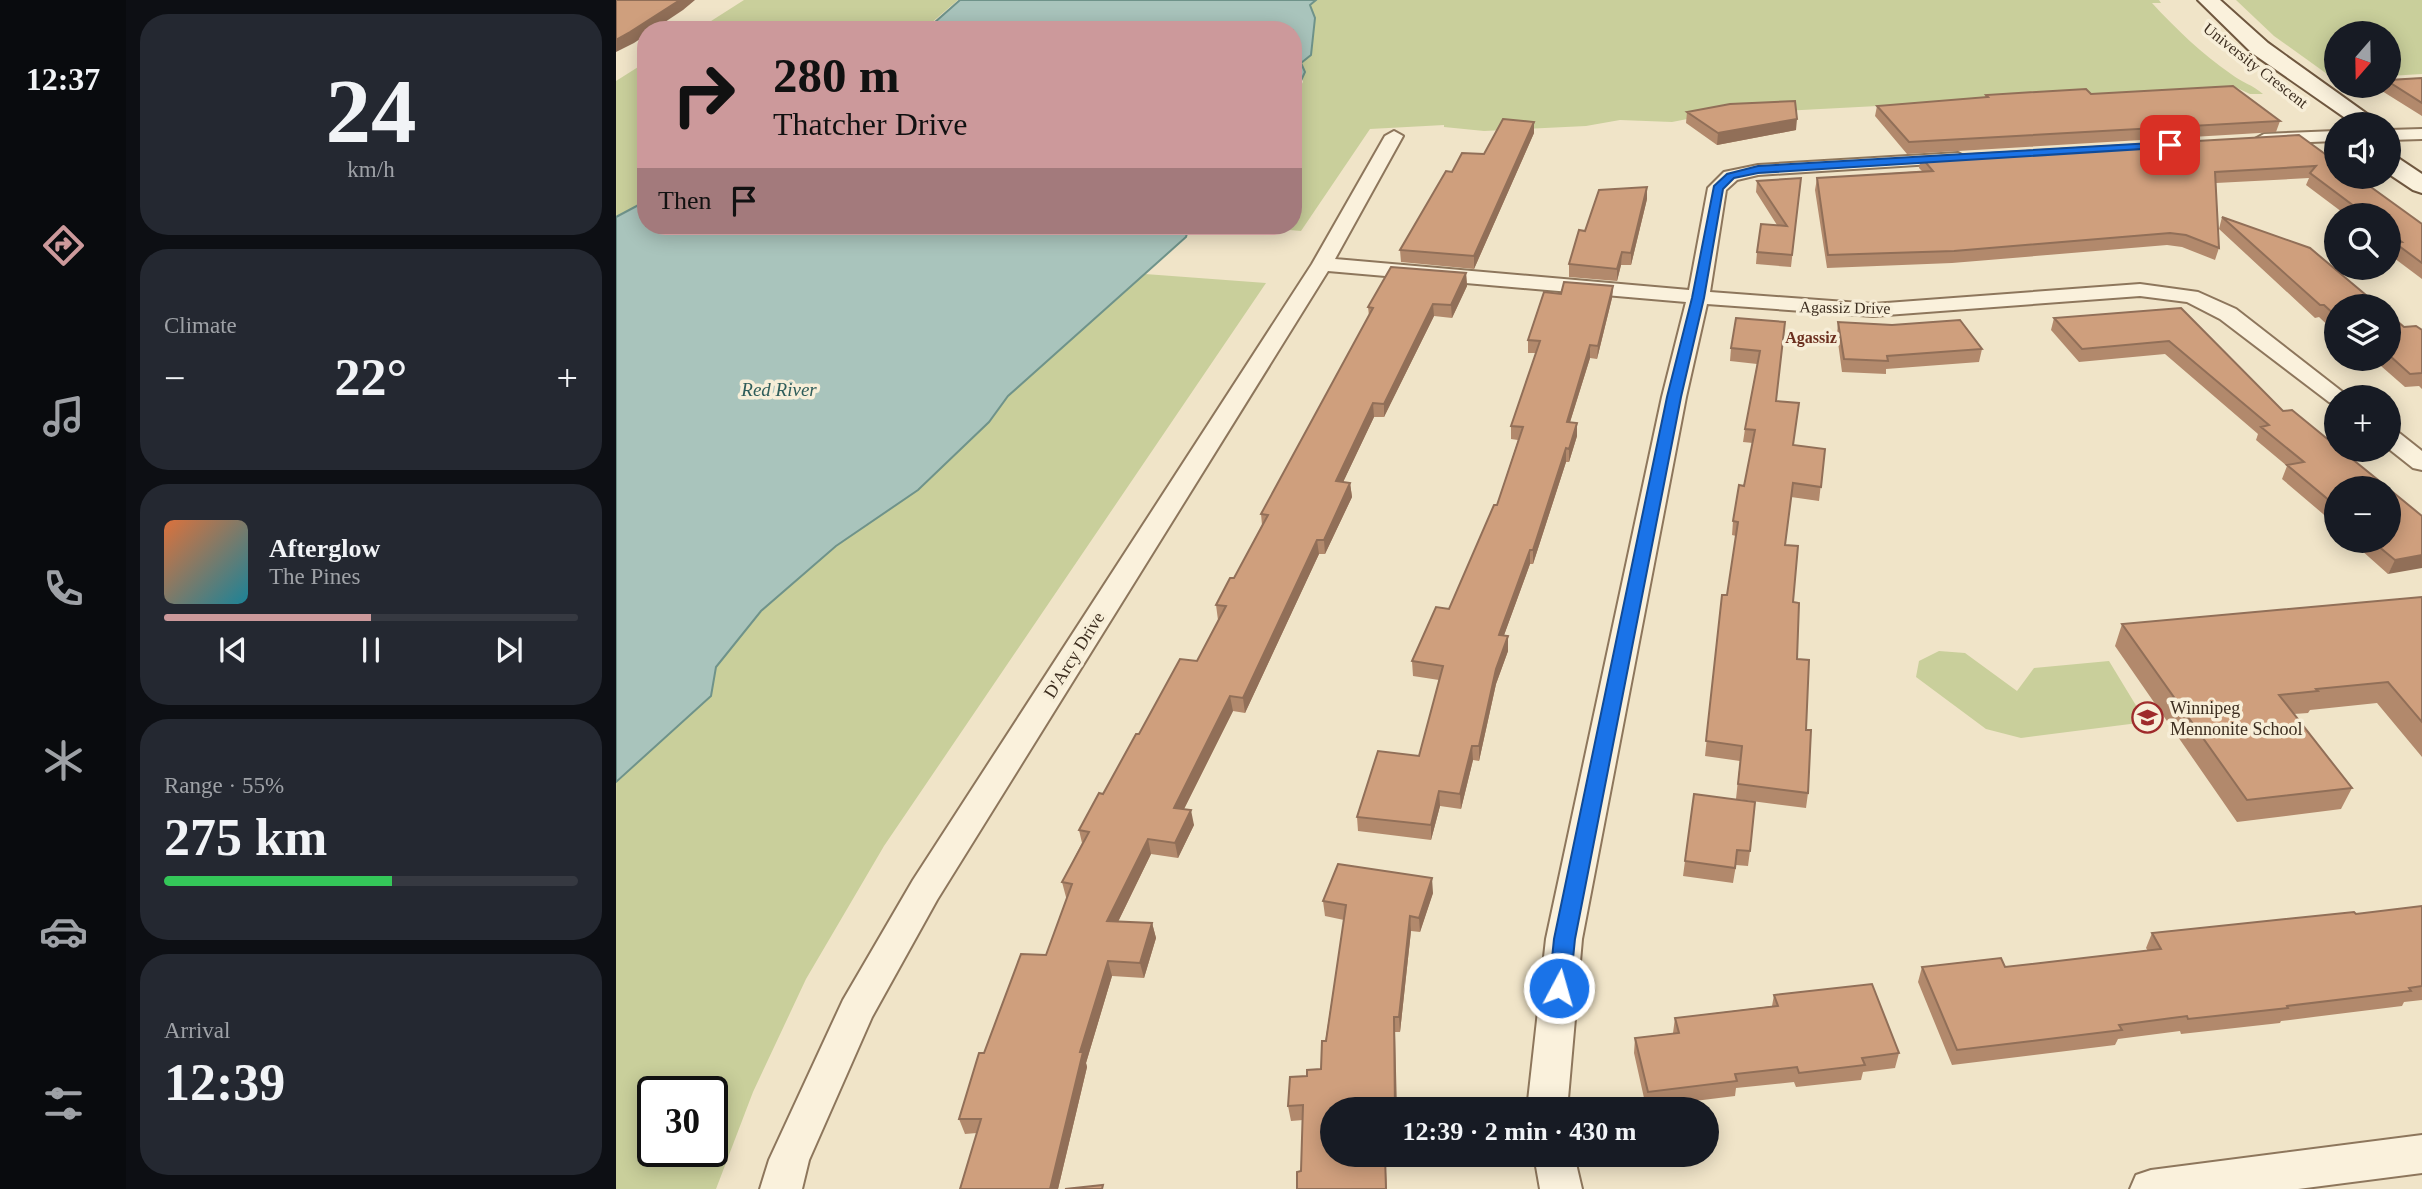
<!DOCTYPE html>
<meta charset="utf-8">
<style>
:root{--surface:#171b24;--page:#242831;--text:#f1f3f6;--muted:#9ea1a6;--line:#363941;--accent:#cc999b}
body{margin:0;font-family:"Times New Roman",serif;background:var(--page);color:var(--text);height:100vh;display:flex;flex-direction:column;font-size:26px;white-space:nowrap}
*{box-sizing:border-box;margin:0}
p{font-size:23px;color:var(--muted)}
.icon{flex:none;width:38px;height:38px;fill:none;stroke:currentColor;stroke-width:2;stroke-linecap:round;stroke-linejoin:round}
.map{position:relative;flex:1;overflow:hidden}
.sheet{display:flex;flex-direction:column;gap:14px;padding:14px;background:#0d0f14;width:490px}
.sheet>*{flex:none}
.guide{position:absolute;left:21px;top:21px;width:665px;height:214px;border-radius:28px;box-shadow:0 4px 18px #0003;background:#cc999b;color:#111;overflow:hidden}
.needle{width:46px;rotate:200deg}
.tools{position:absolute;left:1708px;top:21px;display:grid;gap:14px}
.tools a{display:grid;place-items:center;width:77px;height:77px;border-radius:50%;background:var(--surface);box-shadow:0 4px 18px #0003;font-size:35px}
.speed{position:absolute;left:21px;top:1076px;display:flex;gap:14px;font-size:35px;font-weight:700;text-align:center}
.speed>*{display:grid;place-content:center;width:91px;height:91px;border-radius:50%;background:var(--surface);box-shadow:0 4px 18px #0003;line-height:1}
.speed .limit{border:4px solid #111;border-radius:10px;background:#fff;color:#111}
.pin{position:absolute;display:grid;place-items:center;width:60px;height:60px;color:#fff;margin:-30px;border-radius:14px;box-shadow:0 4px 10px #0006}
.me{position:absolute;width:77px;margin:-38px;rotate:6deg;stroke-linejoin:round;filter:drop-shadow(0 0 5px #0008)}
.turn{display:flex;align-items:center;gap:24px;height:147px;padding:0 21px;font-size:32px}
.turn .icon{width:91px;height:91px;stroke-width:2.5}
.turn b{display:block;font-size:49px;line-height:60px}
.then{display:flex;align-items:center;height:66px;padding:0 21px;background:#0003;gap:14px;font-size:26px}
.big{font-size:52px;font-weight:800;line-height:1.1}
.sheet .widget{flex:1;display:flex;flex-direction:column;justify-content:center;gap:10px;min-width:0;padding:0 24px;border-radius:28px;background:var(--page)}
.sheet .dial{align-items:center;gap:0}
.dial b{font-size:91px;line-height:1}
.song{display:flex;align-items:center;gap:21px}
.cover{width:84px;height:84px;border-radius:10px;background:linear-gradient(135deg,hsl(20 70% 55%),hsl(190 70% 35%))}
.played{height:7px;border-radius:4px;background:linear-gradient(90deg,var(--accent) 50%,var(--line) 50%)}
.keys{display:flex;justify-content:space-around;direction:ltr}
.heat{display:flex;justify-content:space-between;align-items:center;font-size:38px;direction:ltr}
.charge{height:10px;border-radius:5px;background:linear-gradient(90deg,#34c759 55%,var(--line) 0)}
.trip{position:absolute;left:704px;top:1097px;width:399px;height:70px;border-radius:35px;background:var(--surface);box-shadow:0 4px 18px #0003;font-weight:800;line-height:70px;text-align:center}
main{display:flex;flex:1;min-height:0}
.menu{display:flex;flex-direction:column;width:126px;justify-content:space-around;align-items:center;background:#090b0e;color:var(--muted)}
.menu .icon{width:49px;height:49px}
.menu .active{color:var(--accent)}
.menu b{font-size:32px;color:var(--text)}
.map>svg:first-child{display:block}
.green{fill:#c9cf9b;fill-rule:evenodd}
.water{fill:#a9c4bc;stroke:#6f938a;stroke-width:2}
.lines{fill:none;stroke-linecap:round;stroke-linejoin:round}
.street-casing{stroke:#8d765c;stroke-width:4}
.secondary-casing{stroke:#6f573f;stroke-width:4}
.street{fill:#faf1dc;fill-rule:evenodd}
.secondary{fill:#faf1dc;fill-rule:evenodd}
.wall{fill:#b2896c}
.shaded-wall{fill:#916f58}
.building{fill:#cf9f7d;stroke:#916f58;stroke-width:2}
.route{fill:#1a73e8;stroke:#114b97;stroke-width:2}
.labels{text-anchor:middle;stroke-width:7;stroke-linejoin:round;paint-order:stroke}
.far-street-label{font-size:16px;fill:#3d2e20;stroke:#f7eed8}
.far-neighbourhood-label{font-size:16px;font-weight:bold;fill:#6b2e1e;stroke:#f7eed8}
.street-label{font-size:18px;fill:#3d2e20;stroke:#f7eed8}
.poi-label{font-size:18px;fill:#3d2e20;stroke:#f7eed8;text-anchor:start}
.water-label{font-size:19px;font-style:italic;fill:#2f5d5a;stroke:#f7eed8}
</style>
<main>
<nav class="menu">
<b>12:37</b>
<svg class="icon active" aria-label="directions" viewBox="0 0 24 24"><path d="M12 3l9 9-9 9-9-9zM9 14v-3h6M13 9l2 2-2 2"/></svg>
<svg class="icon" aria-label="music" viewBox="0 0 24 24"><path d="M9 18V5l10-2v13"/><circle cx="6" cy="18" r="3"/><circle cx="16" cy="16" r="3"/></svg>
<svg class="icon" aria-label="phone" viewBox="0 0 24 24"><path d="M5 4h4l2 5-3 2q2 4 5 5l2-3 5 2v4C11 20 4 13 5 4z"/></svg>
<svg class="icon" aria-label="climate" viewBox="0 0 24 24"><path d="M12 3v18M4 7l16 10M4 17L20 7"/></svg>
<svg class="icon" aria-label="car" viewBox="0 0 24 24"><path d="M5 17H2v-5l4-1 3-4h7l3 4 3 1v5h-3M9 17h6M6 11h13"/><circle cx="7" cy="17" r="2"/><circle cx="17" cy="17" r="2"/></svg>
<svg class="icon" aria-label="filters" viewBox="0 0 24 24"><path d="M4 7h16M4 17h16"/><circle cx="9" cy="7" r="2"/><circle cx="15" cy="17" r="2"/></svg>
</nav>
<section class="sheet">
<div class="widget dial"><b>24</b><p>km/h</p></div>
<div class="widget"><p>Climate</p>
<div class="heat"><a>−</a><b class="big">22°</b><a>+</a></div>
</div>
<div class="widget">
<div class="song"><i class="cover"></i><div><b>Afterglow</b><p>The Pines</p></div></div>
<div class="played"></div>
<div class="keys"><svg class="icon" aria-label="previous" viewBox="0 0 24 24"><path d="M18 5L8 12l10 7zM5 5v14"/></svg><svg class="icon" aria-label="pause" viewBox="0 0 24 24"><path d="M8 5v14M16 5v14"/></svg><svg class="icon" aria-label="next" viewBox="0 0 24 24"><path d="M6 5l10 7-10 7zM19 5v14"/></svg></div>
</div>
<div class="widget"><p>Range · 55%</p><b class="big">275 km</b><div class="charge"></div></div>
<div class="widget"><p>Arrival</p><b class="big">12:39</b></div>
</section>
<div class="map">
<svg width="1806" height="1189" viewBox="0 0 1806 1189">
<rect width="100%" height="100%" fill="#f0e4c8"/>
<path class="green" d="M128,0h214l-35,30h-226z
M700,0h843l2,3h-9c24,26 49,50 79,71 10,8 22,11 32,20h-13l-15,-7 -527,28 -36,7 -52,-2 -34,6 -102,5 -40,-4v-2l-74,4 -69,102 -56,-5h48v-128l10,-16 -2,-19 9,-58z
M1620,0h186v74l-33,2v-43h-53v46h-2l-60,-43z
M30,62v140l-30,17v-138z
M529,274l121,9 -382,563 -78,133 -53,113 -37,97h-100v-407l95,-86 5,-29 45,-56 75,-65 82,-56 71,-68 19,-26zM37,1092h59v60h-59z
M1323,651l26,2 52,38 17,-23 75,-7 37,61 -125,16 -35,-9 -70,-52 3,-16z"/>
<path class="water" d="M344,0h356l-6,5 5,13 -4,37 -10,8 4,9 -12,26v-68h-367z
M30,201v25h543l-3,11 -178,159 -19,26 -71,68 -82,56 -75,65 -45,56 -5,29 -95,86v-565z"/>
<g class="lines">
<defs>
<path id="street" d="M1806,129v10l-33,1v-10z
M778,131l9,5 -68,123 354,31 19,-102 16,-16 34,-7 200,-12 9,5 -3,4 -206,13 -21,5 -11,10 -16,102 163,12 267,-20 58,8 38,17 113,88h-13v7l-7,-2 -109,-83 -33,-17 -47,-6 -267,20 -166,-12 -21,93 -104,542 -15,171h-40l19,-171 116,-542 24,-95 -358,-31 -391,629 -65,117 -63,143 -7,29h-42l9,-29 74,-160 70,-120 399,-616 73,-128z
M1720,131v10l-72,3 -9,-5 9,-5z
M1773,430l9,2 24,19v19l-9,-2 -24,-19z
M1806,1135v38l-124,16h-168l6,-14 15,-5z
M918,1155h40l8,34h-42z"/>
<path id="secondary" d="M1582,0h22l48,43 113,81h-27l-102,-71z
M1773,156l9,2 24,16v19l-9,-3 -24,-16z"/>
</defs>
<use href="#street" class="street-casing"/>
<use href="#secondary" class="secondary-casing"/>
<use href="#street" class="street"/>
<use href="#secondary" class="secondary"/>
</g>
<path class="wall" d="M1806,78v38l-40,-25 2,-5h5v-6z
M1475,94l189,27 -4,11 -369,22 -32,-38 2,-10 108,-9 1,-2z
M1071,112l109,18 -79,15 -31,-22z
M918,122v11l-60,136 -73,-7 -1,-12 52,-78 32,-18z
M1683,135l123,89v55l-32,-24 2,-5 -3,-2v-33h-43l-40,-30 3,-7 -93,5 3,65 -4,12 -33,-13 -15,-2 -215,18 -125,5 -12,-78 2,-12 105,-7 -3,-3 2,-11z
M1185,178l-10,89 -35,-3 1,-12 20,-27 -21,-33 1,-11z
M1031,199l-16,66h-10l-4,16 -48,-4v-13l16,-33z
M1606,217l114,89v27l-17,-16 -4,1 -96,-89z
M850,273l1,13 -15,32 -18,-2 -50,101h-10l-31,65 7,1 2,14 -27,57h-6l-74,159 -12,-2 -49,98 10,16 -16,33 -27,-4 -33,68 34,1 4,15 -12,40 -32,-2 -26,87 1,4 -29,122h-98l17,-56 -12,1 -6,-15 25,-66 62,-98 21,-58h-1l-4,-15 20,-39 -3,-13 24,-36 36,-60 58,-73 22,-41h-1l-2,-15 18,-27 28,-53 -1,-11 108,-198 -1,-9z
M997,286l-1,12 -15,61 -7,-1 -20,64 7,1v13l-8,26h-3l-33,102h-3l-26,71 4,1v15l-12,33 -17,77 -6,-1 -12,49 -21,-3 -9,34 -73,-9 -1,-14 62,-61 20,-76 -26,-4 -1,-15 37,-52 48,-104 21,-65 -7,-1v-13l25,-73h-8v-13l33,-46z
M1565,308l155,180v37l-54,-46 5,-13 -31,-26 2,-6 -93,-80 -86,8 -28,-32 3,-12z
M1773,314l15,13 18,3v59l-3,-3 -14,1 -32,-28h16z
M1169,322l-9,79 17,44 32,4 -6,52 -28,-4 -6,48 8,57 4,57 9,71 2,63 -2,15 -70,-9 4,-38 -35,-5 17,-161h5l9,-59 -4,-1 1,-14 11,-35 9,-43 -10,-1 2,-13 12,-65 -27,-3 1,-13z
M1222,322l144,27 -3,13 -93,7v5l-44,-2 -5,-37z
M1806,516l-34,58 -37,-33h38z
M1806,597v160l-45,-54 -67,7 -2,3 -14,1 58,74 -11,21 -104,13 -122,-176 7,-22z
M1078,794l56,57 -2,15 -12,-1 -3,18 -50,-7z
M817,893l-13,39 -9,-1 -11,101h-5l-63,78 53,45 2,34h-90l4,-18 2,-51 -12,1 -3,-15 19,-30 14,-7 23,-149 -19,-4 -2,-15z
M1806,906v94l-18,2 -2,4 -121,15 -1,2 -99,11 -1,-3 -62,8 -3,6 -163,20 -34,-83 4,-15h83l143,-16 -2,-3 6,-15 204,-19z
M1158,995l125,58 -4,15 -32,4 -2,8 -65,7 -2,-5 -58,6 -1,8 -89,11 -12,-54 1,-15 38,-5 2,-15 97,-12z"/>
<path class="shaded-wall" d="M64,0h15l-12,10 -30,20h-7v5l-12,8 -18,9v-12z
M1181,119l-1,11 -79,15 1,-12z
M918,122v11l-60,136v-13z
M1031,187v12l-16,66v-12z
M1006,252l-1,13 -4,16v-12z
M850,273l1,13 -15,32 -1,-13z
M997,286l-1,12 -15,61 1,-13z
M817,304l1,12 -50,101v-13z
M974,345v13l-24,77 1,-13z
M757,403l1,14 -37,78 -1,-14z
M961,423v13l-8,26v-13z
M950,448v14l-33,102v-14z
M734,483l2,14 -27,57 -1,-14z
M701,540l2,14 -74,159 -2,-15z
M914,550v14l-31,85v-14z
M1806,555v13l-34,6 7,-14z
M892,636v15l-12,33 -17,77v-15l17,-77z
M614,696l3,15 -56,112 -3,-15z
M856,746l1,14 -12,49 -1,-15z
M823,791l1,15 -9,34v-15z
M575,810l3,15 -16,33 -3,-15z
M532,839l3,15 -40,82 -4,-15z
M816,878l1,15 -13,39 -1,-14z
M794,916l1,15 -11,101 -1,-15z
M536,923l4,15 -12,40 -4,-15z
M492,961l4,15 -26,87 1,4 -29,122h-8l30,-137z
M778,1017l1,15 2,78h-2z"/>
<path class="building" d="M0,0h64l-50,32 -14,8z
M1806,78v25l-33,-21v-2z
M1617,86l47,35 -371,21 -32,-36 111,-9 -2,-2 100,-6 5,5z
M1179,101l2,18 -79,14 -31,-21 43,-8z
M887,119l31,3 -60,134 -74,-6 46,-79 6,1 10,-19 22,1z
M1683,135l37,27v15h21l65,47v39l-27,-20 7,-1 -13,-10v-17h-23l-56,-42 6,-7 -101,6 4,76 -33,-13 -16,-2 -216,18 -126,4 -11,-77 116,-7 -12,-14z
M1185,178l-9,77 -35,-3 4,-28 26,2 -30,-45z
M1031,187l-16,66 -9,-1 -5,17 -48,-5 10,-34 6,1 14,-41z
M1606,217l88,31 69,58h-43v10l-12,-11h-4z
M775,267l75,6 -15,32 -18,-1 -49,100 -11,-1 -37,78 14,2 -26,57h-7l-74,158 -13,-2 -56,112 17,2 -16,33 -27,-4 -41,82 45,2 -12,40 -32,-2 -28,91h3l-33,137h-90l21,-70h-22l20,-66h5l37,-99 25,1 26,-71 -10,-2 27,-50 -10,-2 20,-37 4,1 33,-60h3l41,-75 17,2 29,-55 -10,-1 14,-27h4l34,-63 -7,-1 112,-206 -5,-1z
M948,282l49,4 -15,60 -8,-1 -23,77 10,1 -8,26 -3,-1 -33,102h-3l-31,85 9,1 -12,33 -17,77h-7l-12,48 -21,-3 -8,34 -74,-8 21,-66 41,5 24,-90 -31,-5 24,-54 13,2 45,-104h3l26,-78 -12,-1 29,-85 -12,-1 16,-48 17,2z
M1565,308l102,103 9,-1 44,36v4h5l47,38h-52v18l-49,-41 17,-3 -43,-35 8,-2 -100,-84 -87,8 -28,-31z
M1773,314l15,13 12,-1 6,4v43l-12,1 -21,-19z
M1120,318l49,4 -9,79 23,2 -6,42 32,4 -4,38 -28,-4 -8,62 13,1 -5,56 6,1 -2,56 12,1 -3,70h5l-3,63 -70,-9 4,-38 -36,-5 16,-146h5l11,-73 -5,-1 6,-36 5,1 11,-56 -10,-1 15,-78 -29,-3z
M1344,320l22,29 -95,7 1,5 -44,-2 -6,-37 54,3z
M1773,489l33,27v39l-27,5 -23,-19h17z
M1806,597v125l-34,-40 -72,7 2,2 -39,4 73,93 -105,12 -125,-176z
M1078,794l61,8 -5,49 -13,-1 -2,18 -50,-7z
M722,864l94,14 -13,40 -9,-2 -11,101h-5l1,93h-63v45h53l1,34h-89v-17l4,-1 2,-66 -15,1 2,-29 17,-1v-6l14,-1 1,-28h4l20,-136 -23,-4z
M1806,906v80l-13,2 2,3 -124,15 1,2 -100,11 -1,-3 -68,9 3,5 -165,20 -35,-83 79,-9 4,9 156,-18 -9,-16 202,-21 2,2z
M1256,984l27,69 -37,5 3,7 -66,8 -2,-6 -62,7 2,7 -89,11 -13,-54 44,-5 -4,-15 103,-12 -4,-11z
M487,1185l-1,4h-37z"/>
<path class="route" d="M1554,142l4,1v4l-416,26 -24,5 -11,11 -19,109 -23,99 -106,542 -5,49 -3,6 -8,2 -7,-2 -3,-6 5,-49 113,-542 25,-99 22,-112 13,-12 31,-8z"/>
<defs>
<symbol id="school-ring" viewBox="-11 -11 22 22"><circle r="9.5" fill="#f7eed8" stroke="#9e2a2b" stroke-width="1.5"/><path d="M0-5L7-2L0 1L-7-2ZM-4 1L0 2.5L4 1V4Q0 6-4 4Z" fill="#9e2a2b"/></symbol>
</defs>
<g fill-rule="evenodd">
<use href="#school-ring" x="1514" y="700" width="35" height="35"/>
</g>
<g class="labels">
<g class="far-street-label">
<text transform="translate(1640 65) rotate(38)" y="6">University Crescent</text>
<text transform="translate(1229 307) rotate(1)" y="6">Agassiz Drive</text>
</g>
<g class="far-neighbourhood-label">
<text x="1195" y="343">Agassiz</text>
</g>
<g class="street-label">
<text transform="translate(458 655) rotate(-58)" y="6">D'Arcy Drive</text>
</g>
<g class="poi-label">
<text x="1554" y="714">Winnipeg<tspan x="1554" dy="21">Mennonite School</tspan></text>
</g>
<g class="water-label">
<text x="163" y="396">Red River</text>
</g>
</g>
</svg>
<div class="tools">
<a><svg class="needle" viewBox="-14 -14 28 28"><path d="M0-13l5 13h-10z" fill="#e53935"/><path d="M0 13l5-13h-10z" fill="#9ea1a6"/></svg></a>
<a><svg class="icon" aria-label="sound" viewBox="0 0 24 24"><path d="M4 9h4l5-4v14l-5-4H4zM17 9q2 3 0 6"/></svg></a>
<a><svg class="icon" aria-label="search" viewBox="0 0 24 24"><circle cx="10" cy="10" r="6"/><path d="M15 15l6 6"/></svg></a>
<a><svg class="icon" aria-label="layers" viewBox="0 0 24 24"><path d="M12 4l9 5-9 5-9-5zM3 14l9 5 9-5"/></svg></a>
<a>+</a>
<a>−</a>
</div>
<div class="speed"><div class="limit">30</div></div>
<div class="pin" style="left:1554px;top:145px;background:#d93025"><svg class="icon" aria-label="arrive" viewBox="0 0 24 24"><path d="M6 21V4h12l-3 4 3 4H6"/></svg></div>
<svg class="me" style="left:943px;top:988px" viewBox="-20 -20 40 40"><circle r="17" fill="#1a73e8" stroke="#fff" stroke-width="3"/><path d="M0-11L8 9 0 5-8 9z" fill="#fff"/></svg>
<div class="trip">12:39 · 2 min · 430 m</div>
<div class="guide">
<div class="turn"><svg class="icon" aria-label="right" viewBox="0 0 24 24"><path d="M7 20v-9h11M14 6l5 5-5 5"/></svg><div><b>280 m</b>Thatcher Drive</div></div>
<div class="then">Then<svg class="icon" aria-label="arrive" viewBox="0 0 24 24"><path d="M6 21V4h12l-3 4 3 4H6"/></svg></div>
</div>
</div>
</main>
